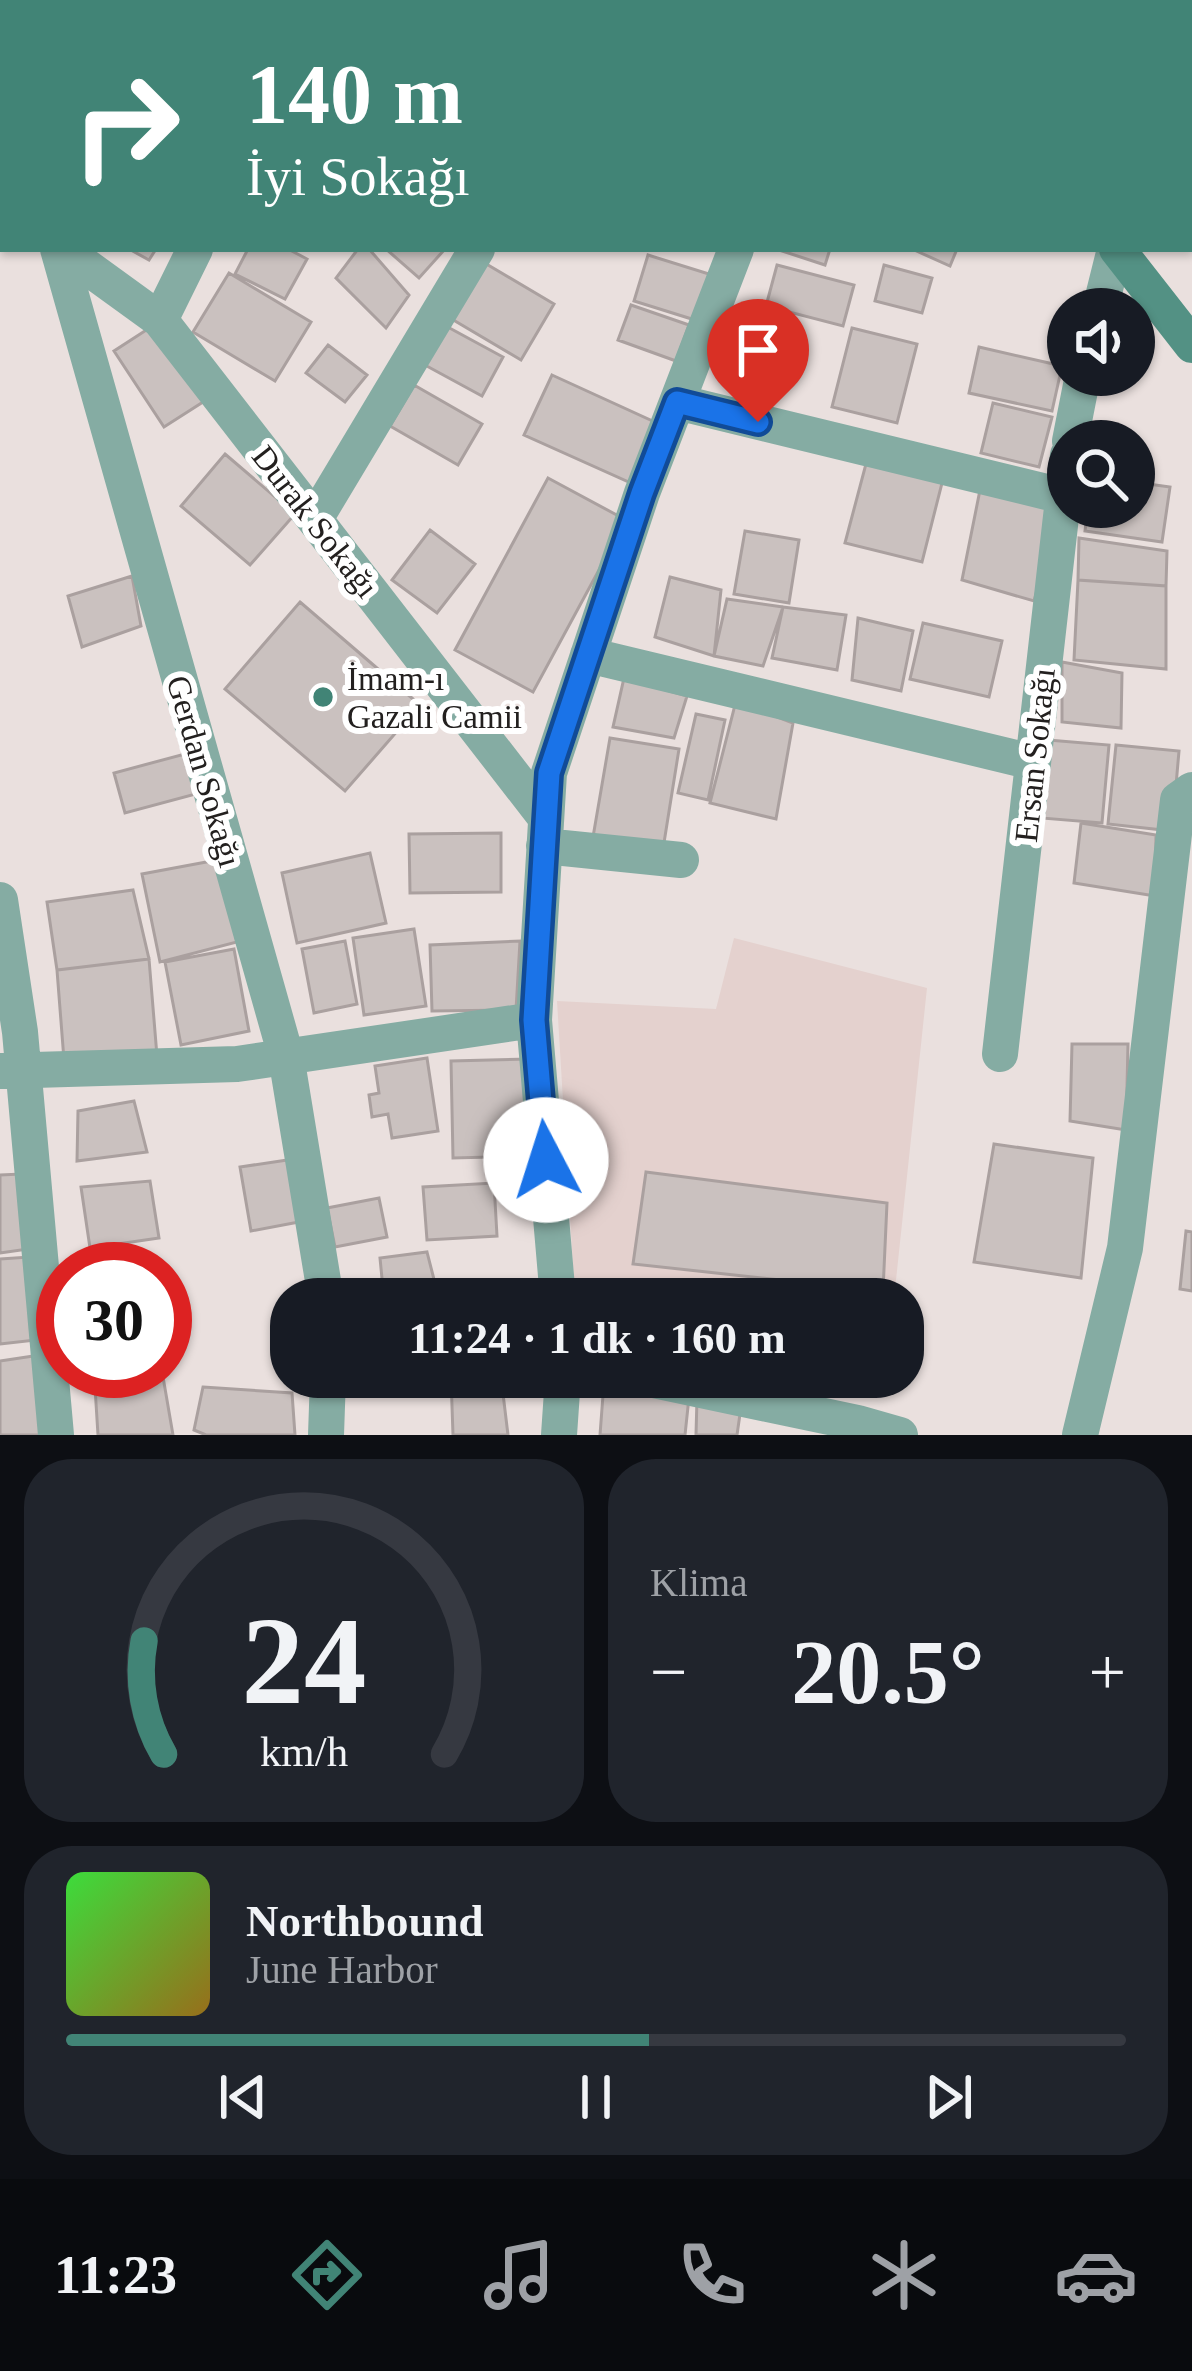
<!DOCTYPE html>
<html lang="tr">
<meta charset="utf-8">
<style>
:root{--surface:#171b24;--page:#20242c;--text:#f1f3f6;--muted:#9ea1a6;--line:#363941;--accent:#418476}
body{margin:0;font-family:Georgia,serif;background:var(--page);color:var(--text);height:100vh;display:flex;flex-direction:column;font-size:45px;white-space:nowrap}
*{box-sizing:border-box;margin:0}
p{font-size:39px;color:var(--muted)}
.icon{flex:none;width:66px;height:66px;fill:none;stroke:currentColor;stroke-width:2;stroke-linecap:round;stroke-linejoin:round}
.map{position:relative;height:1435px;overflow:hidden}
.sheet{display:flex;flex-direction:column;gap:24px;padding:24px;background:#0d0f14;flex:1}
.sheet>*{flex:none}
.hud{position:absolute;left:0px;top:0px;width:1194px;height:252px;box-shadow:0 3px 9px #0004;background:#418476;color:#fff;overflow:hidden}
.buttons{position:absolute;left:1047px;top:288px;display:grid;gap:24px}
.buttons a{display:grid;place-items:center;width:108px;height:108px;border-radius:50%;background:var(--surface);box-shadow:0 3px 9px #0004;font-size:60px}
.speed{position:absolute;left:36px;top:1242px;display:flex;gap:24px;font-size:60px;font-weight:700;text-align:center}
.speed>*{display:grid;place-content:center;width:156px;height:156px;border-radius:50%;background:var(--surface);box-shadow:0 3px 9px #0004;line-height:1}
.speed .limit{border:18px solid #d22;background:#fff;color:#111}
.pin{position:absolute;display:grid;place-items:center;width:102px;height:102px;color:#fff;margin:-123px -51px;border-radius:50% 50% 50% 0;rotate:-45deg;box-shadow:0 0 12px #0007}
.pin .icon{rotate:45deg}
.me{position:absolute;width:132px;margin:-66px;rotate:355deg;stroke-linejoin:round;filter:drop-shadow(0 0 9px #0008)}
.turn{display:flex;align-items:center;gap:42px;height:252px;padding:0 48px;font-size:54px}
.turn .icon{width:156px;height:156px;stroke-width:2.5}
.turn b{display:block;font-size:84px;line-height:102px}
.big{font-size:90px;font-weight:600;line-height:1.1}
.sheet .widget{flex:1;display:flex;flex-direction:column;justify-content:center;gap:18px;min-width:0;padding:0 42px;border-radius:48px;background:var(--page)}
.sheet .dial{align-items:center;gap:0}
.dial svg{height:312px;overflow:visible;fill:none;stroke:var(--line);stroke-width:7;stroke-linecap:round;text-anchor:middle}
.dial text{fill:var(--text);stroke:none}
.song{display:flex;align-items:center;gap:36px}
.cover{width:144px;height:144px;border-radius:18px;background:linear-gradient(135deg,hsl(120 70% 55%),hsl(40 70% 35%))}
.played{height:12px;border-radius:6px;background:linear-gradient(90deg,var(--accent) 55%,var(--line) 55%)}
.keys{display:flex;justify-content:space-around;direction:ltr}
.heat{display:flex;justify-content:space-between;align-items:center;font-size:66px;direction:ltr}
.sheet .tiles{flex:1;display:grid;gap:24px;grid-template-columns:1fr 1fr}
.widget:last-child{grid-column:span 2}
.trip{position:absolute;left:270px;top:1278px;width:654px;height:120px;border-radius:48px;background:var(--surface);box-shadow:0 3px 9px #0004;font-weight:600;line-height:120px;text-align:center}
.menu{display:flex;height:192px;justify-content:space-around;align-items:center;background:#090b0e;color:var(--muted)}
.menu .icon{width:84px;height:84px}
.menu .on{color:var(--accent)}
.menu b{font-size:54px;color:var(--text)}
.map>svg:first-child{display:block}
.built{fill:#e4d1ce}
.building{fill:#cac1bf;stroke:#aaa09f;stroke-width:3}
.lines{fill:none;stroke-linecap:round;stroke-linejoin:round}
.street{stroke:#85aca3;stroke-width:36}
.secondary{stroke:#539184;stroke-width:36}
.route-casing{stroke:#114b97;stroke-width:30}
.route{stroke:#1a73e8;stroke-width:21}
.poi-dot{fill:#418476;stroke:#fff;stroke-width:4.5}
.labels{text-anchor:middle;stroke-width:12;stroke-linejoin:round;paint-order:stroke}
.street-label{font-size:33px;fill:#23201f;stroke:#fff}
.poi-label{font-size:33px;fill:#23201f;stroke:#fff;text-anchor:start}
</style>
<div class="map">
<svg width="1192" height="1435" viewBox="0 0 1192 1435">
<rect width="100%" height="100%" fill="#eae0de"/>
<path class="built" d="M734,938l193,50 -33,311h-175l-145,-16 -17,-282 159,8z"/>
<path class="building" d="M363,0h88l5,3h-88z
M1053,0h60l4,3h-66z
M3,88v57l-3,-2z
M129,249h27l-7,11z
M248,249h40l19,10 -22,40 -50,-25z
M358,249h11l40,46 -23,33 -50,-50z
M386,249h59l-26,29z
M776,249h54l-5,16z
M912,249h45l-7,17z
M648,255l61,19 -14,46 -61,-19z
M483,262l71,42 -33,56 -71,-42z
M777,265l77,20 -11,41 -77,-20z
M884,265l48,13 -10,35 -47,-12z
M229,273l82,49 -36,59 -82,-49z
M631,305l58,20 -13,36 -58,-21z
M154,325l49,77 -39,25 -50,-76z
M444,325l59,32 -21,39 -59,-32z
M852,328l65,16 -20,79 -65,-16z
M328,345l39,30 -22,27 -39,-29z
M979,347l83,19 -10,45 -83,-18z
M552,375l107,49 -28,59 -107,-48z
M414,385l68,39 -24,41 -68,-39z
M993,403l59,14 -13,50 -58,-14z
M225,454l70,60 -45,51 -69,-59z
M867,460l76,19 -21,83 -77,-19z
M548,478l78,42 -93,172 -78,-42z
M1134,482l36,5 -8,55 -77,-11 3,-24h46z
M981,485l82,11 -29,105 -72,-21z
M430,530l45,34 -38,49 -45,-33z
M745,531l54,9 -10,63 -55,-9z
M1079,538l88,13 -1,35 -88,-6z
M132,576l9,50 -59,21 -14,-51z
M670,577l51,13 -7,66 -59,-19z
M1078,580l88,6v83l-92,-9z
M727,599l56,8 -20,59 -49,-10z
M300,602l120,103 -75,86 -120,-102z
M783,607l63,8 -9,55 -65,-12z
M858,618l55,13 -12,60 -49,-11z
M923,623l79,18 -13,56 -79,-18z
M1062,662l60,11 -1,55 -59,-6z
M624,678l63,18 -13,42 -61,-11z
M736,701l57,22 -17,96 -66,-16z
M696,714l29,6 -17,80 -30,-7z
M610,738l69,11 -16,100 -70,-12z
M1048,740l61,5 -7,78 -61,-5z
M1116,745l63,6 -7,80 -64,-7z
M196,751l11,40 -82,22 -11,-40z
M1081,823l75,12 -1,61 -81,-13z
M501,833v59l-91,1 -1,-59z
M370,853l16,70 -89,20 -15,-70z
M217,860l20,82 -77,20 -18,-88z
M133,890l16,69 -92,11 -10,-68z
M414,929l12,77 -62,9 -11,-77z
M345,941l12,63 -43,9 -12,-64z
M520,941l-4,69 -84,1 -2,-66z
M234,949l15,82 -68,14 -16,-83z
M149,959l8,97 -93,4 -7,-90z
M1072,1044h56l-2,86 -56,-9z
M427,1058l11,73 -46,7 -4,-24 -16,3 -3,-22 10,-2 -4,-27z
M528,1059l2,97 -77,2 -2,-97z
M134,1101l13,51 -70,9 1,-50z
M994,1144l99,14 -12,120 -107,-16z
M294,1159l10,62 -53,10 -11,-64z
M646,1172l241,31 -4,88 -250,-27z
M21,1174l7,75 -28,4v-78z
M150,1181l9,57 -69,10 -9,-61z
M494,1183l3,53 -70,4 -4,-53z
M379,1198l8,39 -52,10 -8,-39z
M1186,1231l6,1v59l-12,-2z
M427,1252l12,47h-55l-4,-41z
M29,1257l7,83 -36,4v-85z
M40,1355l6,80h-46v-74z
M94,1371h68l11,64h-75z
M374,1377h64l-60,18z
M451,1377h50l7,58h-55z
M604,1382l86,6 -5,47h-85z
M203,1387l89,6 3,42h-89l-12,-5z
M697,1398l44,9 -4,28h-41z"/>
<g class="lines">
<path class="street" d="M22,3l1,-3
M312,3l1,-3
M629,3l2,-3
M775,3v-3
M1008,3l1,-3
M0,40l3,-5
M0,203l3,3
M58,249l228,807 40,243
M62,249l98,71 386,498
M1100,309l15,-60
M160,320l35,-71
M677,402l386,94
M1070,441l13,-66
M315,519l162,-270
M588,655l445,107
M544,846l137,14
M0,900l20,132 36,403
M1000,1054l68,-599
M0,1071l237,-7 297,-44
M558,1299l-24,-279 15,-247 93,-280 94,-244
M639,1377l219,46 42,12
M326,1435l2,-58
M559,1435l4,-58
M1080,1435l45,-187 53,-448 14,-10"/>
<path class="secondary" d="M686,0l5,3
M1117,249l75,96"/>
</g>
<g class="lines">
<defs>
<path id="route" d="M546,1160l-12,-140 15,-247 93,-280 35,-91 81,20"/>
</defs>
<use href="#route" class="route-casing"/>
<use href="#route" class="route"/>
</g>
<circle class="poi-dot" cx="323" cy="697" r="12"/>
<g class="labels">
<g class="street-label">
<text transform="translate(316 521) rotate(52)" y="12">Durak Sokağı</text>
<text transform="translate(1034 755) rotate(-84)" y="12">Ersan Sokağı</text>
<text transform="translate(205 771) rotate(74)" y="12">Gerdan Sokağı</text>
</g>
<g class="poi-label">
<text x="347" y="690">İmam-ı<tspan x="347" dy="38">Gazali Camii</tspan></text>
</g>
</g>
</svg>
<div class="buttons">
<a><svg class="icon" aria-label="sound" viewBox="0 0 24 24"><path d="M4 9h4l5-4v14l-5-4H4zM17 9q2 3 0 6"/></svg></a>
<a><svg class="icon" aria-label="search" viewBox="0 0 24 24"><circle cx="10" cy="10" r="6"/><path d="M15 15l6 6"/></svg></a>
</div>
<div class="speed"><div class="limit">30</div></div>
<div class="pin" style="left:758px;top:422px;background:#d93025"><svg class="icon" aria-label="arrive" viewBox="0 0 24 24"><path d="M6 21V4h12l-3 4 3 4H6"/></svg></div>
<svg class="me" style="left:546px;top:1160px" viewBox="-20 -20 40 40"><circle r="19" fill="#fff"/><path d="M0-13L10 11 0 6-10 11z" fill="#1a73e8"/></svg>
<div class="trip">11:24 · 1 dk · 160 m</div>
<div class="hud">
<div class="turn"><svg class="icon" aria-label="right" viewBox="0 0 24 24"><path d="M7 20v-9h11M14 6l5 5-5 5"/></svg><div><b>140 m</b>İyi Sokağı</div></div>
</div>
</div>
<section class="sheet">
<div class="tiles">
<div class="widget dial"><svg viewBox="0 0 100 80">
<path d="M14 69A42 42 0 1 1 86 69"/>
<path d="M14 69A42 42 0 0 1 9 40" stroke="#418476"/>
<text x="50" y="56" font-size="32" font-weight="700">24</text>
<text x="50" y="72" font-size="11">km/h</text>
</svg></div>
<div class="widget"><p>Klima</p>
<div class="heat"><a>−</a><b class="big">20.5°</b><a>+</a></div>
</div>
<div class="widget">
<div class="song"><i class="cover"></i><div><b>Northbound</b><p>June Harbor</p></div></div>
<div class="played"></div>
<div class="keys"><svg class="icon" aria-label="previous" viewBox="0 0 24 24"><path d="M18 5L8 12l10 7zM5 5v14"/></svg><svg class="icon" aria-label="pause" viewBox="0 0 24 24"><path d="M8 5v14M16 5v14"/></svg><svg class="icon" aria-label="next" viewBox="0 0 24 24"><path d="M6 5l10 7-10 7zM19 5v14"/></svg></div>
</div>
</div>
</section>
<nav class="menu">
<b>11:23</b>
<svg class="icon on" aria-label="directions" viewBox="0 0 24 24"><path d="M12 3l9 9-9 9-9-9zM9 14v-3h6M13 9l2 2-2 2"/></svg>
<svg class="icon" aria-label="music" viewBox="0 0 24 24"><path d="M9 18V5l10-2v13"/><circle cx="6" cy="18" r="3"/><circle cx="16" cy="16" r="3"/></svg>
<svg class="icon" aria-label="phone" viewBox="0 0 24 24"><path d="M5 4h4l2 5-3 2q2 4 5 5l2-3 5 2v4C11 20 4 13 5 4z"/></svg>
<svg class="icon" aria-label="climate" viewBox="0 0 24 24"><path d="M12 3v18M4 7l16 10M4 17L20 7"/></svg>
<svg class="icon" aria-label="car" viewBox="0 0 24 24"><path d="M5 17H2v-5l4-1 3-4h7l3 4 3 1v5h-3M9 17h6M6 11h13"/><circle cx="7" cy="17" r="2"/><circle cx="17" cy="17" r="2"/></svg>
</nav>
